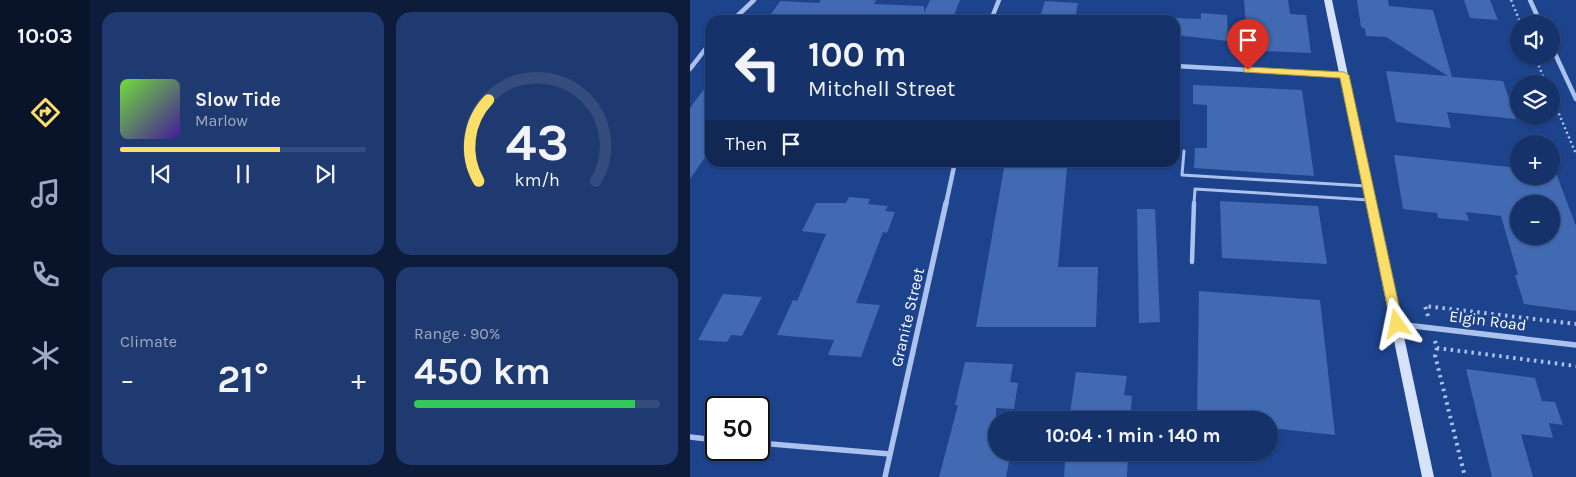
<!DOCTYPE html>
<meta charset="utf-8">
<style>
:root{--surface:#16326a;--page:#1f3a70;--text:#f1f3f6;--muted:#9eaac1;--line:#354d7e;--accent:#fcdf68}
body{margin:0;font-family:Karla,sans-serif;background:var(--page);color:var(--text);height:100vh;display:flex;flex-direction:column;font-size:19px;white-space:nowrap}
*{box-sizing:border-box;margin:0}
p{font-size:16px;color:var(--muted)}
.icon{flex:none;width:28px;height:28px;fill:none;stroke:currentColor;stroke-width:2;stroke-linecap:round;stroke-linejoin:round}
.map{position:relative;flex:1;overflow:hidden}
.sheet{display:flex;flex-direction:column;gap:12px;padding:12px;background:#0c1c3a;width:600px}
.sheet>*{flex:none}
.guide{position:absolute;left:15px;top:15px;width:475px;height:152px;border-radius:15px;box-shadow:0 1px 4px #0004,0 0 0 1px var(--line);background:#16326a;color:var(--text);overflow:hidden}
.tools{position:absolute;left:820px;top:15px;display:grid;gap:10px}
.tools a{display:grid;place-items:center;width:50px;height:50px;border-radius:50%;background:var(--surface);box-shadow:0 1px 4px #0004,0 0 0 1px var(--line);font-size:25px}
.speed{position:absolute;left:15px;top:396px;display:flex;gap:10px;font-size:25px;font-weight:700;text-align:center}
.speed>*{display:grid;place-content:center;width:65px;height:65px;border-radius:50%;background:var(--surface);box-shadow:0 1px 4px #0004,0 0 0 1px var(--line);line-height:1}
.speed .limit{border:2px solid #111;border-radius:8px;background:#fff;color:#111}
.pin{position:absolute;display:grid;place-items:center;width:42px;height:42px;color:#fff;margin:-51px -21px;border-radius:50% 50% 50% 0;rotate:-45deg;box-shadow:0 0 5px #0007}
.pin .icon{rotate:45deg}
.me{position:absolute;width:55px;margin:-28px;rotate:348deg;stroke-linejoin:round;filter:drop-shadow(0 0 4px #0008)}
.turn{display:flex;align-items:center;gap:18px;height:105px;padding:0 20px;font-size:22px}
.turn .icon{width:65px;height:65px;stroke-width:2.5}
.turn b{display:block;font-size:35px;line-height:42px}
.then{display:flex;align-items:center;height:48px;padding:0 20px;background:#0003;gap:10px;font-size:19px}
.big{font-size:38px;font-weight:700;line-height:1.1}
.sheet .tile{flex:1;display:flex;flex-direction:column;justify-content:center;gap:8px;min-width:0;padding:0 18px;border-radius:15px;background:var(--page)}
.sheet .dial{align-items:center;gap:0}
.dial svg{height:130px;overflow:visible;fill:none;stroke:var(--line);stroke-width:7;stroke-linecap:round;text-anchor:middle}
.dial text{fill:var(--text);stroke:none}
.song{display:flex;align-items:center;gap:15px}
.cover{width:60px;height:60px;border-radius:8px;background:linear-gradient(135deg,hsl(100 70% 55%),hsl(260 70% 35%))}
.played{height:5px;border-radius:2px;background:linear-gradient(90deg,var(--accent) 65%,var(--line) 65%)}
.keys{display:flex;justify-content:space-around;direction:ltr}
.heat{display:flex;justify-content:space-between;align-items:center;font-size:28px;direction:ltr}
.charge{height:8px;border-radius:4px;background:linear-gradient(90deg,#34c759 90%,var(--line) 0)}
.sheet .tiles{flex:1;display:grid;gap:12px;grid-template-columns:repeat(2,1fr)}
.trip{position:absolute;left:298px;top:411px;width:290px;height:50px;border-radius:25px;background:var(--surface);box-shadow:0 1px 4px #0004,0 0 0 1px var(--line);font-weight:700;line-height:50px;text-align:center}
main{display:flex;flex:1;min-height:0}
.tab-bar{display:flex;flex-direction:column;width:90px;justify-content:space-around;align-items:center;background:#09142a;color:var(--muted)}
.tab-bar .icon{width:35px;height:35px}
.tab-bar .on{color:var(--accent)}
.tab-bar b{font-size:22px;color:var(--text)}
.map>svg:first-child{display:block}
.building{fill:#416ab2;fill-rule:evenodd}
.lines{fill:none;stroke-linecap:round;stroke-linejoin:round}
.path-far1{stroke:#aac2ed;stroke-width:2.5;stroke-dasharray:2 3;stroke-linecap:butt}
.path{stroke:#aac2ed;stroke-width:4;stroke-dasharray:2.5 4.5;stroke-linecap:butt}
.service-far1{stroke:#aac2ed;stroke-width:3}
.service{stroke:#aac2ed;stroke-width:4.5}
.minor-far1{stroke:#aac2ed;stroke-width:4.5}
.minor{stroke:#aac2ed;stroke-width:5.5}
.secondary{fill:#d6e2f9;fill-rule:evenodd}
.route{fill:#fcdf68;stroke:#a49144}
.labels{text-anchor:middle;stroke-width:4;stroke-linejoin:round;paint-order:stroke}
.street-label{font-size:16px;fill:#fff;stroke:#1d438d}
</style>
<main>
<nav class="tab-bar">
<b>10:03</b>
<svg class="icon on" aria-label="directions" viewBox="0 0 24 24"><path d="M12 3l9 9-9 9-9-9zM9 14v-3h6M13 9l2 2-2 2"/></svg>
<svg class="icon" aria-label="music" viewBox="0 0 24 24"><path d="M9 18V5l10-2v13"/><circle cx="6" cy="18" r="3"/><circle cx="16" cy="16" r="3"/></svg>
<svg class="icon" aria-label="phone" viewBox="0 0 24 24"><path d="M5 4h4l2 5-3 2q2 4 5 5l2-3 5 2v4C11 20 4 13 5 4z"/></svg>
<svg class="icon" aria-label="climate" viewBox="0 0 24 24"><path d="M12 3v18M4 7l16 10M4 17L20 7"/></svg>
<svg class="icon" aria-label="car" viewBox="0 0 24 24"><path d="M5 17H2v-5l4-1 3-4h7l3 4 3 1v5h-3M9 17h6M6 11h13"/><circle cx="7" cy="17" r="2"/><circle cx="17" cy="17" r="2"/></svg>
</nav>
<section class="sheet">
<div class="tiles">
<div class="tile">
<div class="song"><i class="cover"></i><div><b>Slow Tide</b><p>Marlow</p></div></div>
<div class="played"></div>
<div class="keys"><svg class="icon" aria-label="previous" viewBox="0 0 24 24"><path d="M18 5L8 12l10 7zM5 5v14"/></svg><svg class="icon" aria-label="pause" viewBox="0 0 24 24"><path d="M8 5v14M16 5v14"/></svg><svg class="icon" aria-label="next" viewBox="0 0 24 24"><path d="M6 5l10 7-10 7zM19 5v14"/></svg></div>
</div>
<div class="tile dial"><svg viewBox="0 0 100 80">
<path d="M14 69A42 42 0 1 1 86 69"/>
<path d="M14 69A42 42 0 0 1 20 19" stroke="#fcdf68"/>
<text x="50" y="56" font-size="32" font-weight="700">43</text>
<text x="50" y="72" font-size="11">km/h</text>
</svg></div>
<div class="tile"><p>Climate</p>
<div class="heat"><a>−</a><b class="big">21°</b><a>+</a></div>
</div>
<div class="tile"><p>Range · 90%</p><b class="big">450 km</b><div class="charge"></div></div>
</div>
</section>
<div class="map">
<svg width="886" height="477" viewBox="0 0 886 477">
<rect width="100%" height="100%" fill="#1d438d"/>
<path class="building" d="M131,0h55l-2,4 50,2v7l6,-13h30l-8,20h-146l-37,-3 11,-16 39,2z
M554,0h44l2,14 16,1 5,38 -48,-2 -2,-23h-15z
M667,0h31l1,6 44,4 19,67 51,4 13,38 -69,-7 4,16 -55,-6 -10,-51 62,5 -62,-39 -20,-1 -1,-7 -4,-2z
M774,0h26l8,20 -28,-2z
M355,1l33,2 -3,16 -35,-2z
M511,13l26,2 1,26 -53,-6v-17l26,1z
M20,81v69l-20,29v-71z
M503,85l109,5 12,86 -120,-8 1,-20h12v-43l-14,-1z
M704,155l125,13v8h32l2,-11 23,61v85l-52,-7 -9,-29h3l-17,-59 -35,-4 3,9 -31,-3 -1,-5 -34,-4zM829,204h32v32h-32z
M314,168h63l-9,99h40l-2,60h-120z
M159,197l21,2 -2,5 20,2 -3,5 10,1 -8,21 -4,-1 -27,71 24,2 -19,52 -33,-2 6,-15 -57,-5 16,-35 4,1 29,-67 -24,-3 14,-28h30z
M530,201l98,5 9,58 -105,-6z
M447,209h18l5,113 -21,1z
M509,291l121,9 15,135 -66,-7v-8h-72z
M33,294l39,3 -20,39 -11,-1 -4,7 -29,-2z
M275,362l48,2 -3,18 8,1 -4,26 -18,-1v44h15l-5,25h-67l19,-72h-3z
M776,369l69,9 7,23 13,1 8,23 -14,-2 4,15 -32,-4 12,43h-41z
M386,372l51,4 -3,19 8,1 -2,24h-61z
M376,452h62l-1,25h-63z"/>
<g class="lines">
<path class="path-far1" d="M821,0l10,24
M845,56l11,28
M861,95l25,59"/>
<path class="path" d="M738,316l-3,-10 151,18
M745,341l2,7 139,18
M747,348l-2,7 30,122"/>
<path class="service-far1" d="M494,151l-2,24 184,11
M504,204l1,-15 174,11"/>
<path class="service" d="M502,262l2,-59"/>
<path class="minor-far1" d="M840,0l11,24
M43,20l21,-20
M301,20l8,-20
M861,45l25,54
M485,66l169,9
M0,69l20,-26
M256,204l9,-42"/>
<path class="minor" d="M707,324l179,21
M0,437l26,3
M69,443l131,11
M195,477l61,-274"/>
<path class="secondary" d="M634,0h8l102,477h-12z"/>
</g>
<path class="route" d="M558,67l96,5 5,3 54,249 -2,4 -4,2 -4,-2 -2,-4 -51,-246 -96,-6v-4z"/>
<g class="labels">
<g class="street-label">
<text transform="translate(217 317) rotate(-77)" y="6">Granite Street</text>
<text transform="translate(798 320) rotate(7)" y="6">Elgin Road</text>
</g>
</g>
</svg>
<div class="tools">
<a><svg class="icon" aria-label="sound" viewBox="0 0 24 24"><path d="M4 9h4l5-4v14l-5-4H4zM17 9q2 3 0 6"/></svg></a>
<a><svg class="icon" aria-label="layers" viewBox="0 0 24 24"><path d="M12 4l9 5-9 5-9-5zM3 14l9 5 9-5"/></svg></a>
<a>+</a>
<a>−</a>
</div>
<div class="speed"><div class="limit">50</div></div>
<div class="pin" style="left:558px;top:70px;background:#d93025"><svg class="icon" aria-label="arrive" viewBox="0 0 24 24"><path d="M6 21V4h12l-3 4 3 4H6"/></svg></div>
<svg class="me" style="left:707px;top:324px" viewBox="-20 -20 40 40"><path d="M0-17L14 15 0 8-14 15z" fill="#fcdf68" stroke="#fff" stroke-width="4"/></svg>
<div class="trip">10:04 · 1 min · 140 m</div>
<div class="guide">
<div class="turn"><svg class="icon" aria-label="left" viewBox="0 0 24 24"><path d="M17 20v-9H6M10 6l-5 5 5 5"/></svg><div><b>100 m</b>Mitchell Street</div></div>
<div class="then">Then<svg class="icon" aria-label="arrive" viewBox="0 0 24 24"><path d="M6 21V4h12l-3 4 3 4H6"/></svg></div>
</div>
</div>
</main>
